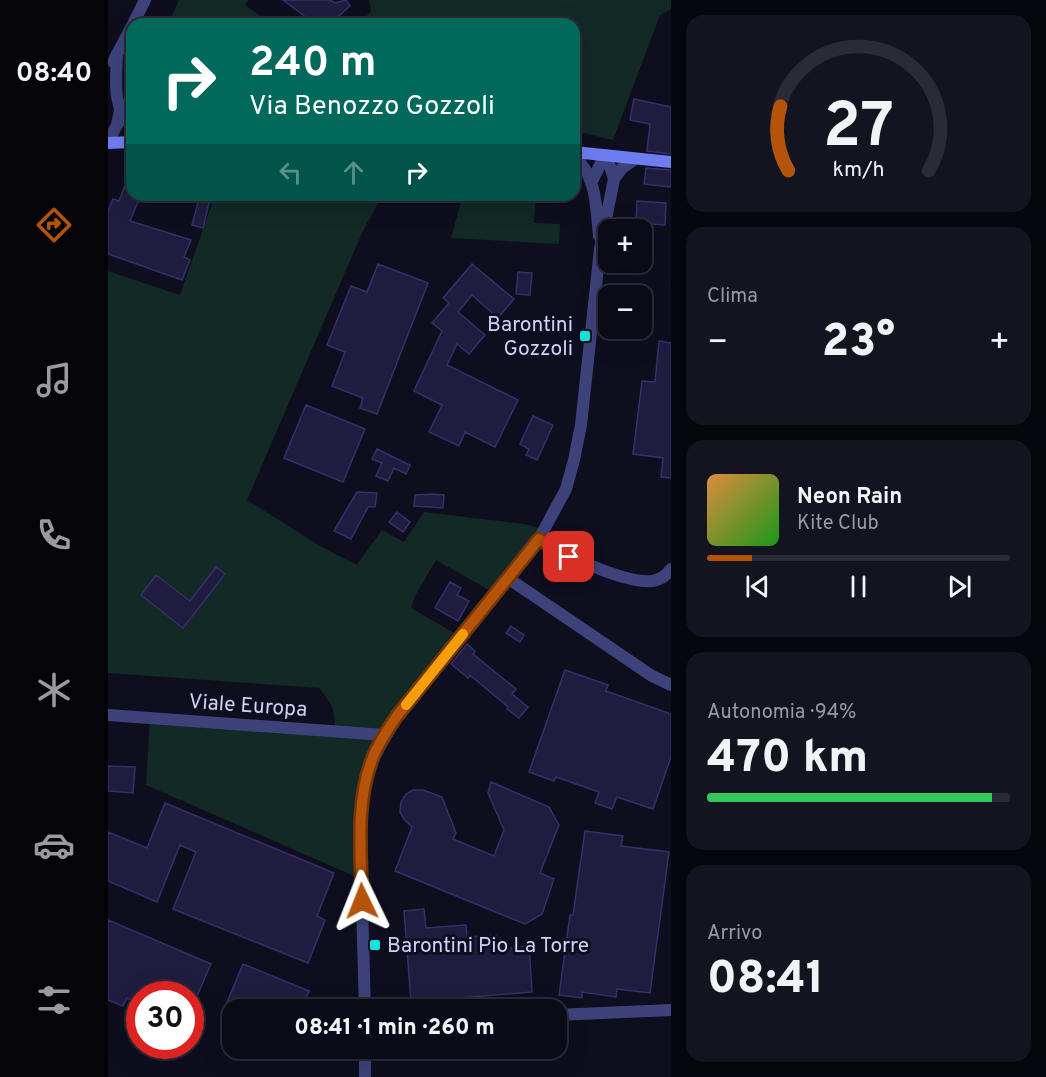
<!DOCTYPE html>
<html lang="it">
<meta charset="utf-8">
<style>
:root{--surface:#0b0a17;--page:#141320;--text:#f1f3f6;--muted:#9a9aa1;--line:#2b2b36;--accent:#b45309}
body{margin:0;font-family:Overpass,sans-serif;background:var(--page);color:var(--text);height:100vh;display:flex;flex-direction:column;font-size:22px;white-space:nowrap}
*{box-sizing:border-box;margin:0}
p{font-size:20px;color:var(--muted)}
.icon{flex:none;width:33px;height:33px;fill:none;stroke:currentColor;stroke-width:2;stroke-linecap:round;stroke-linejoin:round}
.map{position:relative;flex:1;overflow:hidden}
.drawer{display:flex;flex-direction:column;gap:15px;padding:15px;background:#06060d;width:375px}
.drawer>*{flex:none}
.banner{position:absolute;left:18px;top:18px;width:454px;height:183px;border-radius:18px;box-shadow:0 6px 24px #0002,0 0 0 2px var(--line);background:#00695c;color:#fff;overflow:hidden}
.tools{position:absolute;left:490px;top:219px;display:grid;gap:12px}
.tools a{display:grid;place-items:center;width:54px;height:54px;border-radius:12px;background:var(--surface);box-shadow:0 6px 24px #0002,0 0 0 2px var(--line);font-size:30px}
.speed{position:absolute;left:18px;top:981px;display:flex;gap:12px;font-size:30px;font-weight:700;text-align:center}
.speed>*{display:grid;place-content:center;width:78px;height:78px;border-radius:50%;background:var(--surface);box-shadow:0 6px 24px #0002,0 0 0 2px var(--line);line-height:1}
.speed .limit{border:9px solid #d22;background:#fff;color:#111}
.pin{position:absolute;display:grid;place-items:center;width:51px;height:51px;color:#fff;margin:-26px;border-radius:12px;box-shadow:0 3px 9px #0006}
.me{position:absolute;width:66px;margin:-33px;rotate:358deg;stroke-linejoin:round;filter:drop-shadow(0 0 4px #0008)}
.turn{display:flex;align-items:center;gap:21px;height:126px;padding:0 24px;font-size:27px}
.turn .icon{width:78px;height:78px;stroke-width:2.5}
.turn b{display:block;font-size:42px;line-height:51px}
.lanes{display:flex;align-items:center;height:57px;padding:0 24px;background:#0003;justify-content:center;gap:30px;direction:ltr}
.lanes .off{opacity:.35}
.big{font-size:45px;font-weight:800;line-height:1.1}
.drawer .tile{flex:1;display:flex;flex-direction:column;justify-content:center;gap:9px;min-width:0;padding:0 21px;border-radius:18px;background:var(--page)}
.drawer .dial{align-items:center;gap:0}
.dial svg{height:156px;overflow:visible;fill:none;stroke:var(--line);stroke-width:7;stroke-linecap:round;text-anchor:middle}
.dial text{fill:var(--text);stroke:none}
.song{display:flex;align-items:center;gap:18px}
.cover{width:72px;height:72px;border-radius:9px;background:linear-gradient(135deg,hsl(30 70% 55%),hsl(120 70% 35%))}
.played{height:6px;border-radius:3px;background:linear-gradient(90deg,var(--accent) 15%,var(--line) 15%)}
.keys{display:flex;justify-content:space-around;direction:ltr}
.heat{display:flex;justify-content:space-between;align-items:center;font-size:33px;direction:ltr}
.charge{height:9px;border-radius:4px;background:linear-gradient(90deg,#34c759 94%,var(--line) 0)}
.trip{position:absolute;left:114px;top:999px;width:345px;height:60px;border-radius:18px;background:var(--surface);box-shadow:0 6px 24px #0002,0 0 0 2px var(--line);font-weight:800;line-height:60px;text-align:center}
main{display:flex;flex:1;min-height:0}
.dock{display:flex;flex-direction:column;width:108px;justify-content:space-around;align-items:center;background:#040409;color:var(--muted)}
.dock .icon{width:42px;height:42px}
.dock .selected{color:var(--accent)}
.dock b{font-size:27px;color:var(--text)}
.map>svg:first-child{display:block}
.green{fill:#122925}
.building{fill:#1f1c3f;stroke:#343069;stroke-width:1.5}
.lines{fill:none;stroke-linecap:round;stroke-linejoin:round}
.minor{stroke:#3d437a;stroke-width:12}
.secondary{stroke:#6f7df3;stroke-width:12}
.route-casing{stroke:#753606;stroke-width:15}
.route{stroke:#b45309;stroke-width:10}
.slow{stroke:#f59e0b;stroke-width:10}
.poi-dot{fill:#12e5df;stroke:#0f0e1f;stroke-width:2}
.labels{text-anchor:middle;stroke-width:6;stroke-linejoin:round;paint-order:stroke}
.poi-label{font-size:21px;fill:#d0d1fb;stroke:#0f0e1f;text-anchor:end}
.street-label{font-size:21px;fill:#d0d1fb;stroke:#0f0e1f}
</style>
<main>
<nav class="dock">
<b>08:40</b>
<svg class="icon selected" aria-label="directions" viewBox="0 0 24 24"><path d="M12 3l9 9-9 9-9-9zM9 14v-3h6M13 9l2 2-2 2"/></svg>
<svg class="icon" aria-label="music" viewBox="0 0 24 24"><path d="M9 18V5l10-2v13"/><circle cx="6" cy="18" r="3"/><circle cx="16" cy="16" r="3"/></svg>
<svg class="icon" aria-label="phone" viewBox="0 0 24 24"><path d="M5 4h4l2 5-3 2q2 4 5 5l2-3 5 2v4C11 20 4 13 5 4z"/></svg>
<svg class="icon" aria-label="climate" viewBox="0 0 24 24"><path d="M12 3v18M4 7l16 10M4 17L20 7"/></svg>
<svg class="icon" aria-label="car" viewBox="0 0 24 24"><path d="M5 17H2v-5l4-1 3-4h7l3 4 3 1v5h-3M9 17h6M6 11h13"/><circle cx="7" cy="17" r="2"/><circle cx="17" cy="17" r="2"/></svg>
<svg class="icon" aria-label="filters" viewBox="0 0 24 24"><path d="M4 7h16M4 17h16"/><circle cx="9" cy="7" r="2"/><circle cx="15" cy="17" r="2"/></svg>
</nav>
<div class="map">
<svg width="563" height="1077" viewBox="0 0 563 1077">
<rect width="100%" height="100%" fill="#0f0e1f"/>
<path class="green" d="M71,0h69l-3,5 27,19h-104z
M261,0h302v9l-11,6 -47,125 -38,-9 -1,-107h-215l12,-13z
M107,195h167l-20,38 -115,267 73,46 37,19 25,-35 22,12 20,-30 100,12 21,6 -49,64 -60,-34 -21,36 -4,12 50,29 -64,79 -30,62 -6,101 -215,-94 4,-67 184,13c2,-23 -2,-26 -15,-43l-211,-15v-402l72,24z
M355,195h73l-2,28 26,1 -1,20 -108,-6z"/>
<path class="building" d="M175,0h47l5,3 11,-3 4,6 -20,18h-15z
M526,99l37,8v47l-24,-3 3,-27 -20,-4z
M538,168l25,2v17l-27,-3z
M23,170l1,25h9l-11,26 61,19 -7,17 6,3 -8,20 -74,-26v-43l5,-12 6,2z
M92,195h11l-8,33 -11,-3z
M529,201l29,2 -1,22 -29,-2z
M270,264l50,19 -51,131 -17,-6 3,-10 -31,-12 13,-34 -18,-7 24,-59 16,6z
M364,264l42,35 -16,19 -26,-23 -14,17 27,23 -16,19 -12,-10 -10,21 71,35 -23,47 -30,-15 -6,14 -30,-14 13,-27 -28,-14 28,-60 -10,-8 17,-20 -6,-5z
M410,272l14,1 -2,22 -14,-1z
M551,341l12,2v135l-10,-1 2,-19 -30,-4 9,-73 13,1z
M198,405l59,24 -22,53 -59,-24z
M425,416l20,9 -16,35 -11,-5 3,-6 -9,-5z
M269,449l33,16 -4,9 -12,-6 -6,13 -12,-5 6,-13 -10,-4z
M249,492l20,1 -2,14h-7l-17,32 -17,-8z
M325,494l11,1 -1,13 -29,-2 1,-11z
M289,512l13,10 -7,10 -14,-10z
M108,567l9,7 -42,54 -42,-33 15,-20 34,26z
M342,582l11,6 -4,7 12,6 -11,20 -23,-13z
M403,626l13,9 -4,7 -14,-9z
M359,644l8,7 -2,3 43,35 -4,5 16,13 -9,11 -12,-9 1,-2 -38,-32 -2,3 -17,-14z
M457,670l43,15 -2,6 65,23v43l-18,52 -36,-12 -5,12 -17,-6 4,-11 -43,-15 -2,4 -25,-9z
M0,766l27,1 -2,26 -25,-2z
M383,782l58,25 10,18 -19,48 14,6 -12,35 -17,10 -130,-53 17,-44 -8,-8 -4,-7 1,-10 5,-8 7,-4h10l19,7 14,36 -3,6 41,17 10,-26 -16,-37z
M57,803l169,70 -17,43 8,4 -17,43 -135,-54 23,-57 -16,-7 -23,57 -49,-21v-49l39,16z
M477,831l38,5 -2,10 48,6 -19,141 -33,-4 -1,8 -34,-5v6l-23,-3 11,-80h3z
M316,909l2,19 40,-3 1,12 30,-2 1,14 31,-3 3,46 -121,10 -7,-91z
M0,920l103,44 -21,48v-18h-50v10l-13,-6 -4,8 -15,-6z
M135,964l66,27 -8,19 -9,-3 -34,3h-28l-5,-3z"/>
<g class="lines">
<path class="minor" d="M25,24l12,-24
M9,56c-1,25 -5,52 15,70
M5,62l19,-36
M0,142l9,-17 3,-15
M466,156c23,20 22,52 25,80
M506,179l8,-11 13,-9
M431,539c23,15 86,45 113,42 8,-1 14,-5 19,-12
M401,579l143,97 19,9
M0,715l277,20
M257,1010l-5,-176 3,-37 4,-19 7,-21 23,-41 142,-177 27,-50 8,-29 7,-35 19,-176 14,-70 -5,-16 -4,-8 -13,26
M448,1015l115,-5
M257,1048v29"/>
<path class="secondary" d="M0,143l24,-1
M466,152l97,10"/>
</g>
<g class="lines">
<defs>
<path id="route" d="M254,901c-1,-48 -7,-99 11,-144 6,-15 15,-28 24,-41l142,-177 30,18"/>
</defs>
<use href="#route" class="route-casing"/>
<use href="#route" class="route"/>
<path class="slow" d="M298,705l57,-71"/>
</g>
<g class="poi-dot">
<rect x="471" y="330" width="12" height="12" rx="3"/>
<rect x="261" y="939" width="12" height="12" rx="3"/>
</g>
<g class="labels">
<g class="poi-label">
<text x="465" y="331">Barontini<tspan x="465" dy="24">Gozzoli</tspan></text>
<text x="279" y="952" text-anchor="start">Barontini Pio La Torre</text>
</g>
<g class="street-label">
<text transform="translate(140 705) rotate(4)" y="7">Viale Europa</text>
</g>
</g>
</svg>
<div class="tools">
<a>+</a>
<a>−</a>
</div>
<div class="speed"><div class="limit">30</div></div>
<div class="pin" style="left:461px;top:557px;background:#d93025"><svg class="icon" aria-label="arrive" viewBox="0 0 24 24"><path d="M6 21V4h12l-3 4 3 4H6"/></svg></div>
<svg class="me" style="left:254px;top:901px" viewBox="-20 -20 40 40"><path d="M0-17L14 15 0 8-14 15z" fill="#b45309" stroke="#fff" stroke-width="4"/></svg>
<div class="trip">08:41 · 1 min · 260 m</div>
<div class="banner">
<div class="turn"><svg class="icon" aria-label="right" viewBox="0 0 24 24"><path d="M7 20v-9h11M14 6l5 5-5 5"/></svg><div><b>240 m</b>Via Benozzo Gozzoli</div></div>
<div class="lanes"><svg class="icon off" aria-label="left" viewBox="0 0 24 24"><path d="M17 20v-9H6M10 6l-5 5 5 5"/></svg><svg class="icon off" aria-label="ahead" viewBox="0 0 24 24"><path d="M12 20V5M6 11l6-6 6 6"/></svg><svg class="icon" aria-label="right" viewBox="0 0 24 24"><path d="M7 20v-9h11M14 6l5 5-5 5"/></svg></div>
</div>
</div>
<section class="drawer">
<div class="tile dial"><svg viewBox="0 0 100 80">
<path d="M14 69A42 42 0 1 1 86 69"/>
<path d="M14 69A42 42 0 0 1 10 36" stroke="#b45309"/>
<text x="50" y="56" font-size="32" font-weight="700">27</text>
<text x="50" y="72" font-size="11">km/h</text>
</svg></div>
<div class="tile"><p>Clima</p>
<div class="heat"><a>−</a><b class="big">23°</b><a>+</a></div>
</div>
<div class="tile">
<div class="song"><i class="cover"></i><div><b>Neon Rain</b><p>Kite Club</p></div></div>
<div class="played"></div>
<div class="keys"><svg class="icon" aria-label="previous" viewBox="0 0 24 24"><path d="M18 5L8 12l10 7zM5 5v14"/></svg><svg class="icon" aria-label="pause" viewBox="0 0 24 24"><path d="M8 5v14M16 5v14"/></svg><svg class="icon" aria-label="next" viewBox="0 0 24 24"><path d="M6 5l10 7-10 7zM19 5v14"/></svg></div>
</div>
<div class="tile"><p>Autonomia · 94%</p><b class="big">470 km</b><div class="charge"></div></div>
<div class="tile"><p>Arrivo</p><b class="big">08:41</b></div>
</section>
</main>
